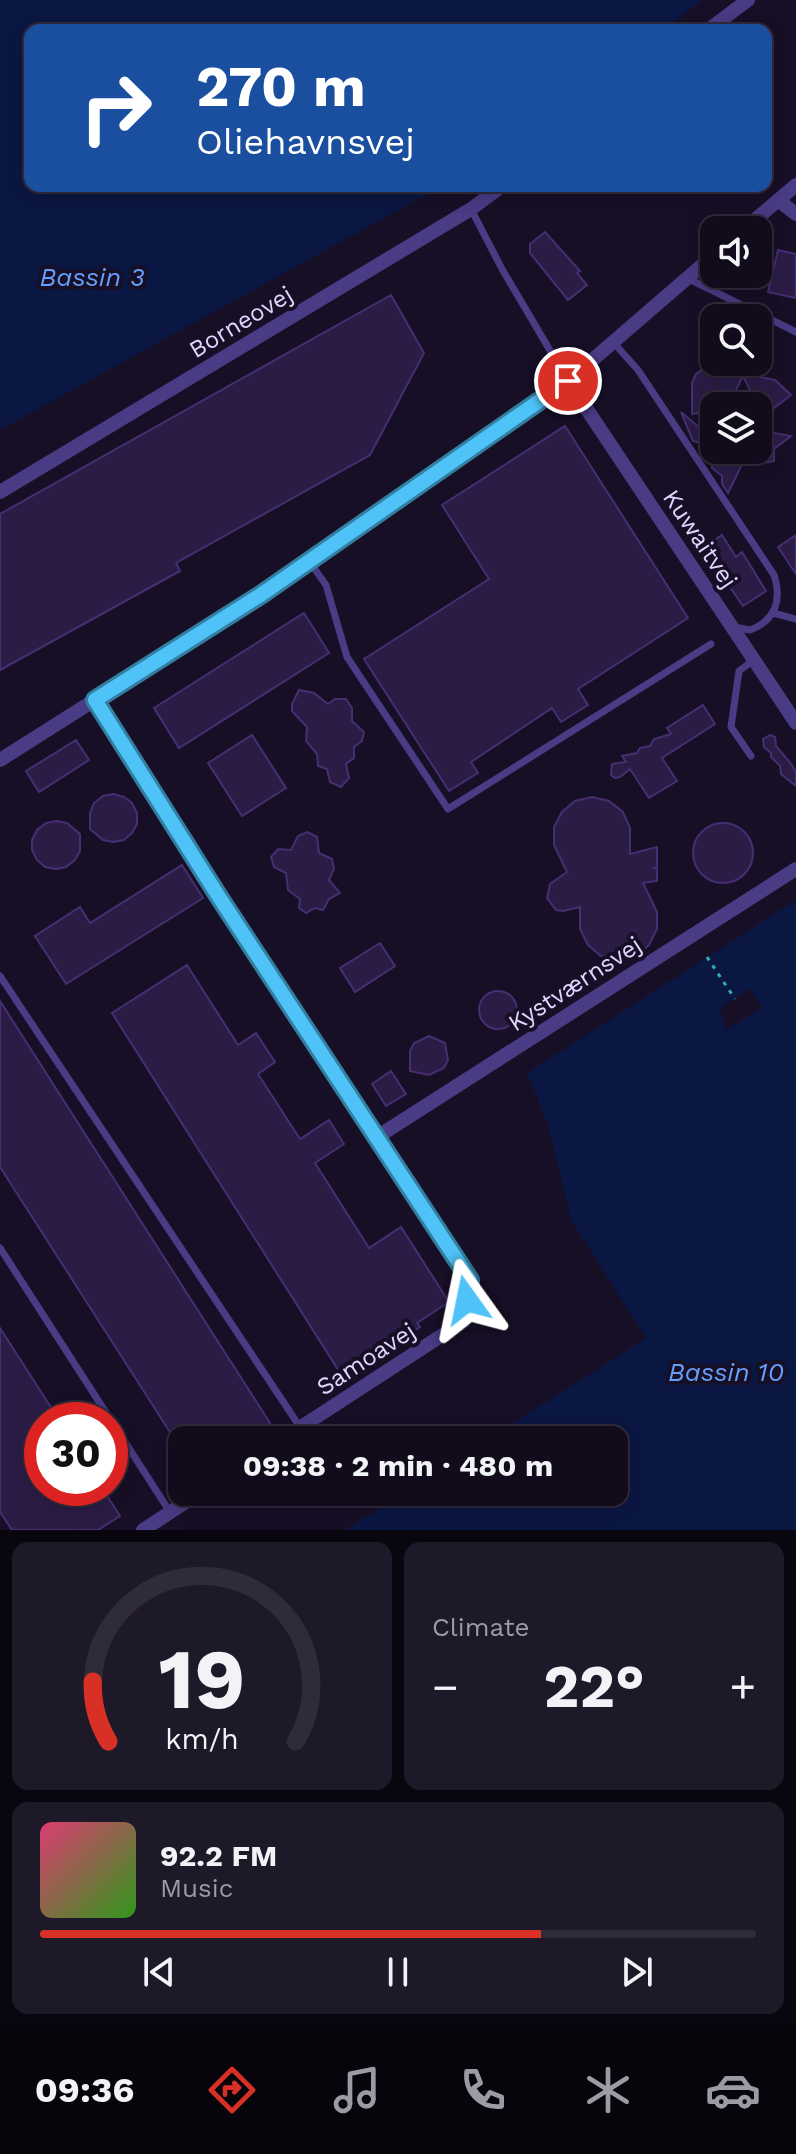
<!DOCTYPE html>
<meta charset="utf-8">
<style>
:root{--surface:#110b1c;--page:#1e1929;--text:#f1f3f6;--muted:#9c9ba3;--line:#302b3b;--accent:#d93025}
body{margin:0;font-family:"Work Sans",sans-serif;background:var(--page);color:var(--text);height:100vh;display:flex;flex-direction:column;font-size:30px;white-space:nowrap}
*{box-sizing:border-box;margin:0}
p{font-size:26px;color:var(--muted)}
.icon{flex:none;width:44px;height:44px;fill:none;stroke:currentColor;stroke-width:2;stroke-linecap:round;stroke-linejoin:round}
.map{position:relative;height:1530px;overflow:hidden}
.panel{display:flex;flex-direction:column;gap:12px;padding:12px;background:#09060f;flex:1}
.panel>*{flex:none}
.top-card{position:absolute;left:24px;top:24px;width:748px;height:168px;border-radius:16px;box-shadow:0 4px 20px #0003,0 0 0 2px var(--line);background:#1a4fa0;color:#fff;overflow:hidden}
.fabs{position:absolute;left:700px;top:216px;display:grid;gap:16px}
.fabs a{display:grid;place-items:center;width:72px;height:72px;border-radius:16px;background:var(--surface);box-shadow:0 4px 20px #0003,0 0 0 2px var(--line);font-size:40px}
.speed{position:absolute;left:24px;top:1402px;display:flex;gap:16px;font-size:40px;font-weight:700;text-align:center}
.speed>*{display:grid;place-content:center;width:104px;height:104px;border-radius:50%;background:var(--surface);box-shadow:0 4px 20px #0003,0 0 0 2px var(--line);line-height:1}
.speed .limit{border:12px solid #d22;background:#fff;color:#111}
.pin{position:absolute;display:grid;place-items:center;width:68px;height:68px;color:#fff;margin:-34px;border:4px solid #fff;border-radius:50%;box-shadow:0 2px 8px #0007}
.me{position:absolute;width:88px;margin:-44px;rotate:348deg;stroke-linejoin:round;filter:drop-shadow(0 0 6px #0008)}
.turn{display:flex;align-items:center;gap:28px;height:168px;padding:0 40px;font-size:36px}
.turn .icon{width:104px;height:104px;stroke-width:2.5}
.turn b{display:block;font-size:56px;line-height:68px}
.big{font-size:60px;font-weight:700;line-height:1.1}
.panel .tile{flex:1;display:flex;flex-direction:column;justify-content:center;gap:12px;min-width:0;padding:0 28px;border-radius:16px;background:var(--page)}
.panel .dial{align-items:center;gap:0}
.dial svg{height:208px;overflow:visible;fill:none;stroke:var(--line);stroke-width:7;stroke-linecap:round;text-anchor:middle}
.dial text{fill:var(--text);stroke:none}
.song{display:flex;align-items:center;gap:24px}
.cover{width:96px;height:96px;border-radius:12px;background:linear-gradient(135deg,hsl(340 70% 55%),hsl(110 70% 35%))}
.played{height:8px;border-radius:4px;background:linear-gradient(90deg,var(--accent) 70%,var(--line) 70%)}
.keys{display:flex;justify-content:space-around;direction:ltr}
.heat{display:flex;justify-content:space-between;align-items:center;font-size:44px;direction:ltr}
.panel .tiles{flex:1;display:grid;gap:12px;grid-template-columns:1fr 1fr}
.tile:last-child{grid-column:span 2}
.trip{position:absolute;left:168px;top:1426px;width:460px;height:80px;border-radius:16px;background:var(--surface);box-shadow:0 4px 20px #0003,0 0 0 2px var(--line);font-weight:700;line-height:80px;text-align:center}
.dock{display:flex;height:128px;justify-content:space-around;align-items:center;background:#07040b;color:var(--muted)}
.dock .icon{width:56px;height:56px}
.dock .current{color:var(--accent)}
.dock b{font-size:36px;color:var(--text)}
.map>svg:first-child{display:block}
.water{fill:#0b1743;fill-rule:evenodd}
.building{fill:#2b1c46;stroke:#462e72;stroke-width:2}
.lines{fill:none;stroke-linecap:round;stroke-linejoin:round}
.path{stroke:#31aab6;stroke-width:3;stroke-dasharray:4 6;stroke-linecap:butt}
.lane{stroke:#493b84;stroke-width:7}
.street{stroke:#493b84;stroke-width:14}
.route-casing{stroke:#337fa1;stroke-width:20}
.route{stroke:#4fc3f7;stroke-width:14}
.labels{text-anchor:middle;stroke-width:8;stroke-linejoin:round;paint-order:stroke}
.street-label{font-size:24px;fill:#e0d5fe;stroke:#170f26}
.water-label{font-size:26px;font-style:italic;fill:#649ffd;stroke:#170f26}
</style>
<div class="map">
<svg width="796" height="1530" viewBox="0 0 796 1530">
<rect width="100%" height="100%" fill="#170f26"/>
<path class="water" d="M0,0h703l-40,30h-633v156h412l-442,244z
M796,900v630h-450l60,-38h208v-52h-127l159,-102 -75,-118 -23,-95 -21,-52zM750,989l12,19 -36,22 -6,-22z"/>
<path class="building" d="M545,232l35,39 -3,2 10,12 -19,15 -38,-47v-9z
M778,250l18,4v44l-28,-6z
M391,295l33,58 -54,102 -194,108 4,8 -180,99v-156z
M712,362h47l1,15 15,3 16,15 -17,13 -16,3v-5l-15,-30 -13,26 -5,4h-11v4l-22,4v-31l4,-9z
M681,412l33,28v10h35l-21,43 -6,-9v-8l-10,-8v-6l-9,-9v-10l-10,-2z
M565,426l123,192 -110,71 10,16 -27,17 -9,-14 -81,54 7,11 -29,18 -85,-132 125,-80 -47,-74z
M758,430l33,6 -17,13v12l-16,3z
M722,535l14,22 6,-5 24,39 -23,15 -40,-58z
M796,535v39l-18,-27z
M304,613l25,40 -150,95 -25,-40z
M299,690l15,3 14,11 7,-5h11l6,9v13l12,11 -2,9 -8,6v11l-8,6 3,14 -8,9 -11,-5 -3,-13 -9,-3 -1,-12 -11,-13 1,-14 -15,-16v-7z
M703,705l12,19 -53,34 15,23 -28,17 -19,-29 -10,8 -5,1 -4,-3 1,-11 14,-2 -4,-6 15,-3 3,-5 10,-2 4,-7 17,-5 -4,-6z
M252,735l34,53 -44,28 -34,-53z
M770,735l5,2 1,9 16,19 4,8v13l-15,-12 -1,-8 -9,-9v-4l-7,-6 -1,-8z
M76,740l13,20 -50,32 -13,-21z
M113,794l11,3 8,6 5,10v11l-5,9 -8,7 -11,2 -10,-2 -13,-11v-16l4,-10 9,-7z
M592,797l17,4 14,11 7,16v26l27,-7v21h-3l3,2v11l-14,2 14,29v17l-8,16 -14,11 -17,3 -17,-3 -13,-11 -8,-16v-22l-17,4 -7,-1 -9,-12 3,-14 17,-12 -13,-27v-18l8,-15 13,-11z
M56,821l11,2 13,11v17l-5,9 -9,7 -10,2 -11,-2 -8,-7 -5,-10v-10l5,-10 9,-7z
M693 853a30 30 0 1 1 60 0a30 30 0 1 1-60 0Z
M307,832l10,5 2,16 13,6 2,10 -5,11 11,13 -11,6 -6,11 -8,-2 -9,5 -7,-5 1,-9 -12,-9 -2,-17 -12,-6 -3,-10 7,-8 13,1 7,-14z
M182,865l21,33 -137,86 -31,-48 45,-29 10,16z
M380,943l15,23 -40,26 -15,-24z
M187,965l51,80 18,-12 19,29 -17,12 42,65 29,-19 15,24 -29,19 54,85 32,-21 48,75 -32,21 3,4 -78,49 -230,-363z
M479 1010a19 19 0 1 1 38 0a19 19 0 1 1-38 0Z
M0,1001l270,422 -27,17h-68l-175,-273z
M429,1036l16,7 3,17 -4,8 -15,7 -19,-4v-20l4,-8z
M391,1071l15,23 -20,12 -14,-22z
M0,1328l59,92h-17v68h60l18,28 -22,14h-86l-12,-18z"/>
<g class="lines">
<path class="path" d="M707,957l28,42"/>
<path class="lane" d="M471,209l31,60 66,112
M687,278l109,54
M613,342l25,28 136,205c8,25 2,45 -24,55l-16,-3
M309,561l17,24 21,72 101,152 263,-165
M773,613l23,6
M751,756l-20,-29 8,-56 15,-11
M0,976l300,451
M0,1248l170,264"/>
<path class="street" d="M708,30l40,-30
M778,200l18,14
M743,230l53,-45
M568,381l228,342
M0,492l471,-283 31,-23
M95,700l124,197 251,383 -6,41 -183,119
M0,760l262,-166 306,-213 146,-126
M377,1137l419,-268
M143,1530l58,-38"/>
</g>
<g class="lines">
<defs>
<path id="route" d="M467,1300l3,-20 -251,-383 -124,-197 167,-106 306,-213"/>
</defs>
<use href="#route" class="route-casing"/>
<use href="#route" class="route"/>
</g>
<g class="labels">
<g class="street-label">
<text transform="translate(241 322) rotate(-31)" y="8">Borneovej</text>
<text transform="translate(700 539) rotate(56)" y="8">Kuwaitvej</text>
<text transform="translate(575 984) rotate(-33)" y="8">Kystværnsvej</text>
<text transform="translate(366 1359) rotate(-33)" y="8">Samoavej</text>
</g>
<g class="water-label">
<text x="92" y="286">Bassin 3</text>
<text x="726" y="1381">Bassin 10</text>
</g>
</g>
</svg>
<div class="fabs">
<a><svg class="icon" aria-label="sound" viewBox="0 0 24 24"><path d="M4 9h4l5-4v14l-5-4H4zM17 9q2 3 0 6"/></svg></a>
<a><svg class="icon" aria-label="search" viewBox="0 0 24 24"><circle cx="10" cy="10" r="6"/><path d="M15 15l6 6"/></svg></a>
<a><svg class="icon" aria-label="layers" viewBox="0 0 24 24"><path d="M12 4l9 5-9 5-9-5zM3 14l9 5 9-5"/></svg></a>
</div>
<div class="speed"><div class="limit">30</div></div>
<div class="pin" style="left:568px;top:381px;background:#d93025"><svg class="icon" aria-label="arrive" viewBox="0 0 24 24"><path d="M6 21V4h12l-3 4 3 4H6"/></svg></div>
<svg class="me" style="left:467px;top:1300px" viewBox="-20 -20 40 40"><path d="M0-17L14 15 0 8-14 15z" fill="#4fc3f7" stroke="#fff" stroke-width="4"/></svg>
<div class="trip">09:38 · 2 min · 480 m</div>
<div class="top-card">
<div class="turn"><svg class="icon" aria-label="right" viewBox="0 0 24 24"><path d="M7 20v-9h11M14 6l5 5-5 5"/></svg><div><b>270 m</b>Oliehavnsvej</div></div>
</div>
</div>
<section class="panel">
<div class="tiles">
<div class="tile dial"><svg viewBox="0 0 100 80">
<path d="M14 69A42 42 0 1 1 86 69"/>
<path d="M14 69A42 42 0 0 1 8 46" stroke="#d93025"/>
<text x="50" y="56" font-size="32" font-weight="700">19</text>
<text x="50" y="72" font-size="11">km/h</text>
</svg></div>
<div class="tile"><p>Climate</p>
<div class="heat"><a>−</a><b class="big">22°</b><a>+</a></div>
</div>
<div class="tile">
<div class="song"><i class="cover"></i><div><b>92.2 FM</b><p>Music</p></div></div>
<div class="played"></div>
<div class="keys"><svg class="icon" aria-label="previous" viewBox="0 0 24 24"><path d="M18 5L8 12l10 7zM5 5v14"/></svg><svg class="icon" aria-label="pause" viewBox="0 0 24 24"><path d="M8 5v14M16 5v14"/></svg><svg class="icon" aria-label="next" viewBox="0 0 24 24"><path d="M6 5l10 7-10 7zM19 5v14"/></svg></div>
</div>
</div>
</section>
<nav class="dock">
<b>09:36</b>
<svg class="icon current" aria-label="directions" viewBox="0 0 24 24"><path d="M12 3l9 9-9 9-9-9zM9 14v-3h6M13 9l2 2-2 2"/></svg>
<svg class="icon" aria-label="music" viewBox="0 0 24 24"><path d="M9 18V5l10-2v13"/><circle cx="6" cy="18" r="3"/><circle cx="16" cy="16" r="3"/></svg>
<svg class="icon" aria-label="phone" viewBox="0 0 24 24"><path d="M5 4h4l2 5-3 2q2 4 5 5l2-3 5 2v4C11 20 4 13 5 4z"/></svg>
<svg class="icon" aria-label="climate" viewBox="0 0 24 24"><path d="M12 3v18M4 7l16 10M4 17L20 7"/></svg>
<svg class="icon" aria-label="car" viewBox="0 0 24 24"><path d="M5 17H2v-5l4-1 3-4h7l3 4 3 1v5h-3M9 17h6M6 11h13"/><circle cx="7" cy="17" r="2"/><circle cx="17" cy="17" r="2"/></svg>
</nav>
